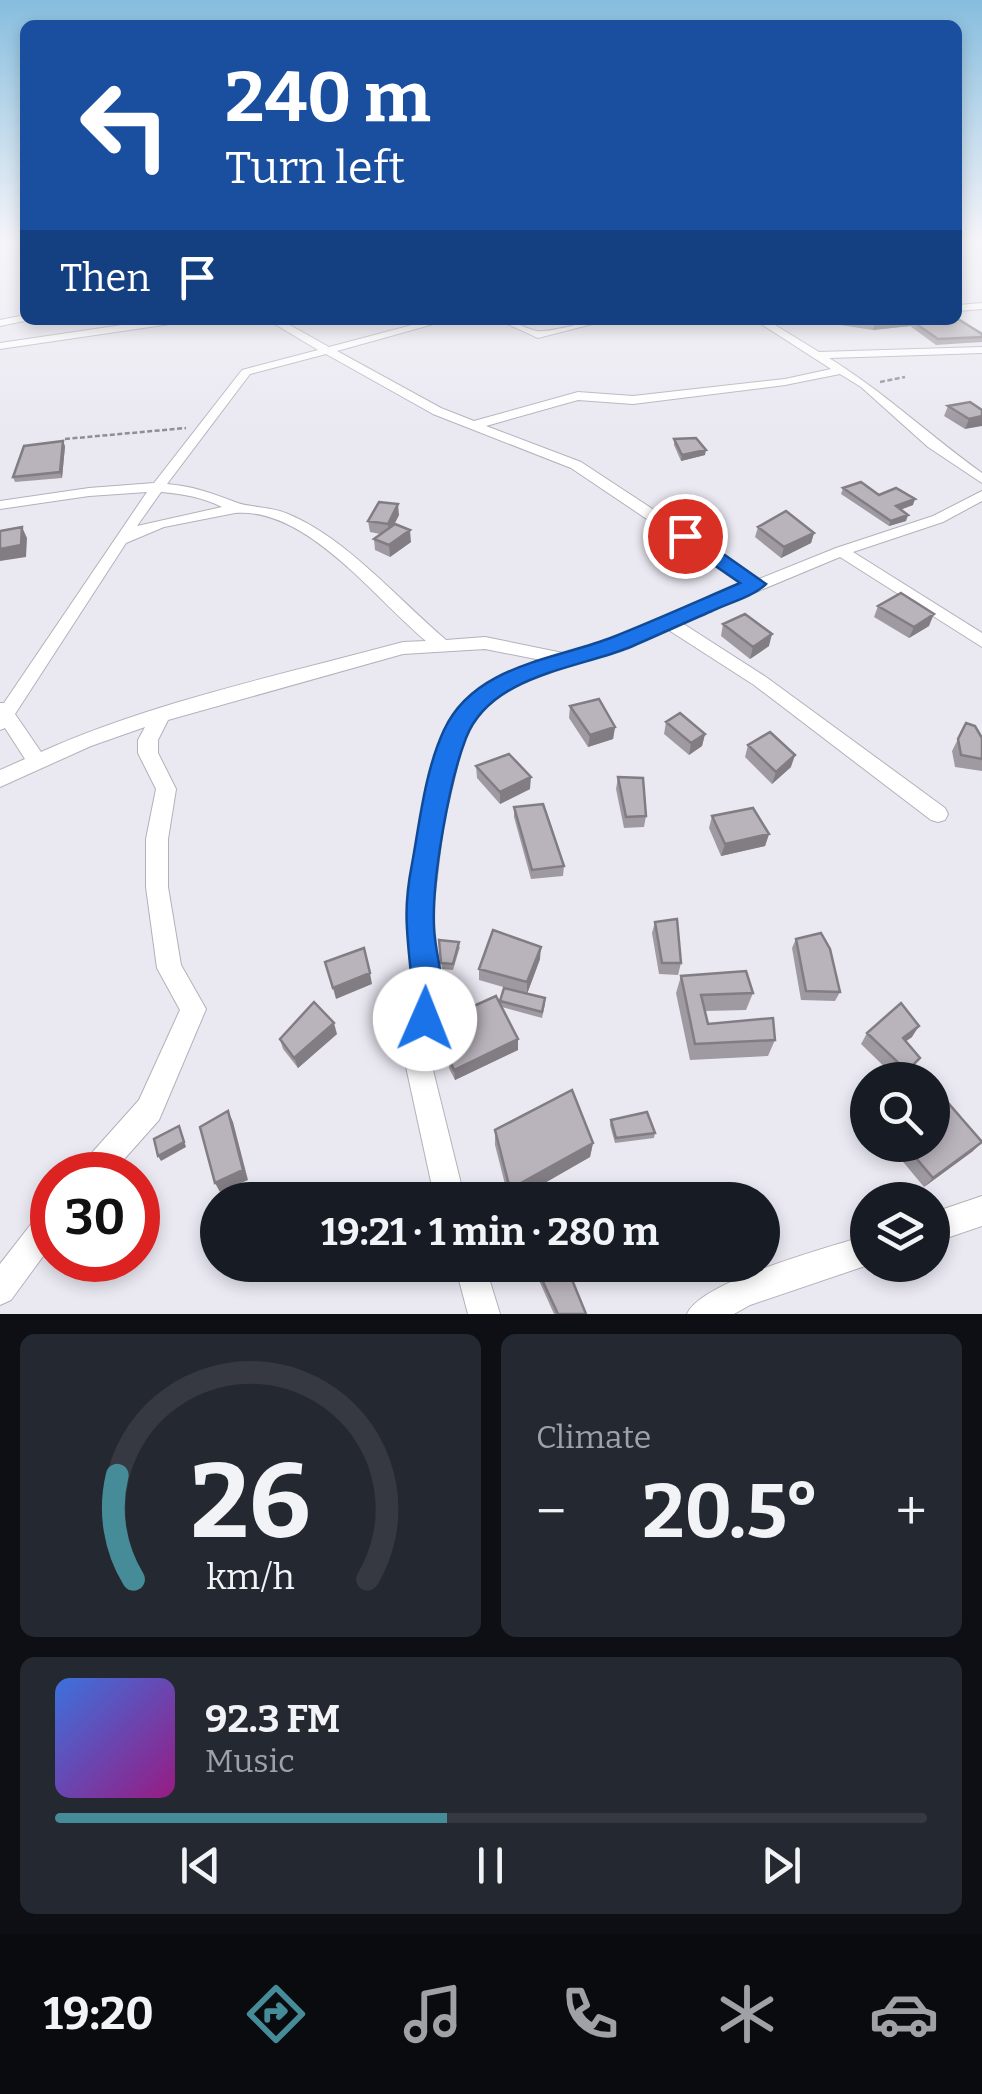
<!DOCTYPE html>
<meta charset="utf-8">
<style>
:root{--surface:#171b24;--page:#242831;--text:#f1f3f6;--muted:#9ea1a6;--line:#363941;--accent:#468c98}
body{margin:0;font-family:Bitter,serif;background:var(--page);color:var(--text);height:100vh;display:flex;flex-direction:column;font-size:38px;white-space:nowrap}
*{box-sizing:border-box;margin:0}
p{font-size:32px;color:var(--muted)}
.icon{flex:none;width:55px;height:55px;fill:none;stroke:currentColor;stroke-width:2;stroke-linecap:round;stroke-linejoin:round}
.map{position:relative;height:1314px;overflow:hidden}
.side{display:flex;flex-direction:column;gap:20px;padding:20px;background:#0d0f14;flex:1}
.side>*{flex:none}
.guide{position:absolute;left:20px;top:20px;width:942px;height:305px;border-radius:15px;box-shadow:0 5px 15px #0003;background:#1a4fa0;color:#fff;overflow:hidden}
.buttons{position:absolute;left:850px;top:1062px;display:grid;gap:20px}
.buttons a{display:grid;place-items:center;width:100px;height:100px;border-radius:50%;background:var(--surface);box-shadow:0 5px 15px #0003;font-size:50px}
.speed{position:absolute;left:30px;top:1152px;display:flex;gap:20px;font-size:50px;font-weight:700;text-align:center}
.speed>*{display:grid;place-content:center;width:130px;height:130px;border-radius:50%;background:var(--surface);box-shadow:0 5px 15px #0003;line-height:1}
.speed .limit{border:15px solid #d22;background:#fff;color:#111}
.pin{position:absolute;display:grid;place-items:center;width:85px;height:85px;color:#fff;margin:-42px;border:5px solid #fff;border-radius:50%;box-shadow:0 2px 10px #0007}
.me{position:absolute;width:110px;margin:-55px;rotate:1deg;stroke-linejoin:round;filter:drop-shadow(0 0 8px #0008)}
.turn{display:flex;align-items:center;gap:35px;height:210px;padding:0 40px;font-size:45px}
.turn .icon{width:130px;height:130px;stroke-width:2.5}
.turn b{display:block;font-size:70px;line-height:85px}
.then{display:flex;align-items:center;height:95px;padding:0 40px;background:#0003;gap:20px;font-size:38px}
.big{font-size:75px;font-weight:700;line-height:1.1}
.side .card{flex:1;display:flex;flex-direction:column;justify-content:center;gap:15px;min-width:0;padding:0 35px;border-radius:15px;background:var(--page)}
.side .dial{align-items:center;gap:0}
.dial svg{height:260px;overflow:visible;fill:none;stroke:var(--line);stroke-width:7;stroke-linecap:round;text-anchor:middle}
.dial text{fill:var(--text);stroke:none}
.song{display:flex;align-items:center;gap:30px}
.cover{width:120px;height:120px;border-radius:15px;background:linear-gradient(135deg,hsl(220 70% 55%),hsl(310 70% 35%))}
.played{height:10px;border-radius:5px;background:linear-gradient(90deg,var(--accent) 45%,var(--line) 45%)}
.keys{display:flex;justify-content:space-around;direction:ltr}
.heat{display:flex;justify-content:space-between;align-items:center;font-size:55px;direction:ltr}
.side .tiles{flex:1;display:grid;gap:20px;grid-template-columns:1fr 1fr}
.card:last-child{grid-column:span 2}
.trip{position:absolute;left:200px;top:1182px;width:580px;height:100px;border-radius:50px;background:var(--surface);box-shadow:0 5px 15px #0003;font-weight:700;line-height:100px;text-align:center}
.dock{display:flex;height:160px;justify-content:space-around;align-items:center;background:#090b0e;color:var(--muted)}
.dock .icon{width:70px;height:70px}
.dock .selected{color:var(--accent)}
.dock b{font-size:45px;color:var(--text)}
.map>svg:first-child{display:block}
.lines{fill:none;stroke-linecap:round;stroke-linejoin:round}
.minor-casing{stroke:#b3b1ba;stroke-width:2}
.path{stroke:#8e8e94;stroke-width:2.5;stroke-dasharray:5 2.5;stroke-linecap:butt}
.minor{fill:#fff;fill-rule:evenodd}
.wall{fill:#9f9aa1}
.shaded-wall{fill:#827d83}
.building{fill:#b9b3bb;stroke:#827d83;stroke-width:2.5}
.route{fill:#1a73e8;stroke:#114b97;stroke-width:2.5}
</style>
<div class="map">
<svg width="982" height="1314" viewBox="0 0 982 1314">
<rect width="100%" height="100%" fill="#eae9f2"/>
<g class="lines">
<defs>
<path id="minor" d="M958,240h24v4l-24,1z
M982,303v6l-24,2v-6z
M25,315v5h4l-29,6v-6z
M156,320h26l-5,3 -177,26v-6z
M268,320h13l48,27 102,-27h17l-111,31 104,57 33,13 104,-29 55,4 152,-17 46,-10 -76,-49h12l52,32 163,-5v6l-153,5c54,33 101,78 153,115v10l-54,-36 -67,-60 -21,-13 -55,11 -152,19 -55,-4 -92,26 95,36 178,117 77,-31 97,-32 49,-25v10l-39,21 -90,30 129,81v14l-142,-90 -158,66 84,54 179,131 3,6 -3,6 -7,2 -7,-2 -177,-135 -87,-56 -43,18 -104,35 -31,19 -24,32 -22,93 -12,102 10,61 -10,73 34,138h-30l-30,-138 12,-73 -10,-61 14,-102 28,-100 28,-35 31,-17 38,-13 -61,-12 -82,5 -235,66 -10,20v13l18,36 -8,50v48l13,78 25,44 -47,111 -49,55h-33l4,-10 58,-65 41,-90 -23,-42 -11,-81v-48l10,-50 -18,-36v-13l7,-13 -54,19 -91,41v-17l25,-11 -20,-31 -5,2v-27h4l143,-211 -58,4 -89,13v-8l89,-13 65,-5 88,-113 76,-20zM326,354l107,60 138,54 174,117 -133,54 -44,15 -83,-17 -39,3c-48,-41 -100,-102 -158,-126 -18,-8 -38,-6 -53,-12 -23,-9 -43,-16 -68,-18l83,-110zM161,492c22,2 41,5 61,15l-85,19zM235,513c72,-6 140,86 191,128l-23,1c-121,33 -248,59 -362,110l-26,-38 111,-171 38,-16z
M499,320c15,0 24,8 38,11 15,2 51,-11 71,-11l-70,18z
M982,1196v30l-50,17v-30z
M52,1205v39l-41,56 -11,5v-41l42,-54z
M868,1235v30l-118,40 -16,9h-47c14,-33 143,-67 181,-79z
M455,1265h30l15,49h-32z"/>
</defs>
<use href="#minor" class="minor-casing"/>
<path class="path" d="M880,382l25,-5
M65,439l121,-11"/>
<use href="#minor" class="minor"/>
</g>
<path class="wall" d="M825,320h133l24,14v8l-46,3 -26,-19 -37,4 -46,-7z
M948,406l34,4 -17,19 -21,-13z
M674,439l31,16 -24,6 -7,-16z
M65,446l-3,32 -47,4 -2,-5z
M843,488l36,7 34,10 -13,5 6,11 -17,5 -48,-32z
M399,515l-5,9 17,18 -21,15 -15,-7 -1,-11 6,-5 -10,-2 -2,-11z
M758,527l56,6 -3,10 -30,15 -26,-21z
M878,606l51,20 -20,12 -35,-21z
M723,624l46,22 -19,13 -29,-23z
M570,706l45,21 -2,12 -25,8 -19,-29z
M666,722l39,12 -3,12 -13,9 -25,-21z
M966,723l16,15v33l-27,-4 -3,-16z
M748,745l43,22 -19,17 -27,-27z
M476,766l54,23 -30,15 -23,-26z
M618,777l28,39 -2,11 -20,1 -8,-39z
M514,807l50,59 -1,10 -32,3 -17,-62z
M712,816l57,18 -4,12 -44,10 -12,-28z
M655,922l26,41 -3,12 -19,-1 -7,-41z
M796,939l44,53 -5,9 -34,-1 -9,-52z
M439,940l21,7 -7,23 -11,-1z
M540,959l-13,35 -48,-14v-11z
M681,976l72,17 -7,17 -41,1 3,13 67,16 -7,16 -78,4 -14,-67z
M500,1001l45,3 -3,14 -40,-11 16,32v11l-63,30 -6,-12v-10l51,-54z
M867,1033l45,4 -6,4 14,17 -19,22h-3l-37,-36z
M337,1034l-39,34 -15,-19 -3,-10z
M611,1120l44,13 -1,5 -39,5 -5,-18z
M495,1130l98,13 -3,14 -75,43h-6l-14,-55z
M889,1145h43l41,6 -49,36z
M537,1269l49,45h-32l-17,-38z"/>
<path class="shaded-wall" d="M912,321l-2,5 -37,4 2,-6z
M982,416v10l-17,3 4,-10z
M63,441l2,5 -3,32 -2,-6z
M706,450l-1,5 -24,6 1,-6z
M915,499l-2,6 -19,7 2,-6z
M398,504l1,11 -10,20 -1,-11z
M908,515l-2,6 -17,5 2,-5z
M22,527l5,11 -1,19 -26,4v-12z
M410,530l1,12 -21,15 -1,-12z
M814,533l-3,10 -30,15 3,-11z
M934,614l-5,12 -20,12 5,-11z
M772,634l-3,12 -19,13 3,-12z
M615,727l-2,12 -25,8 2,-12z
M705,734l-3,12 -13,9 2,-12z
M795,755l-4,12 -19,17 4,-12z
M531,777l-1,12 -30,15v-12z
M769,834l-4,12 -44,10 4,-12z
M541,947l-1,12 -13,35v-12z
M370,973l2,11 -36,15 -3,-11z
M334,1023l3,11 -39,34 -4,-10z
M919,1026l-7,11 -16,11 7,-10z
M518,1039v11l-63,30 -1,-10z
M228,1111l5,11 15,58 -28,12 -5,-9z
M179,1126l7,21 -25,14 -3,-5z
M982,1142l-9,9 -49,36 9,-9z
M593,1143l-3,14 -75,43h-5v-11z"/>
<path class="building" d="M958,319l24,15v3l-44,2 -26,-18 -37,3 -30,-4z
M970,402l12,8v6l-13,3 -21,-13z
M696,438l10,12 -24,5 -8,-16z
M63,441l-3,31 -47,5 11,-31z
M861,482l18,13 17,-7 19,11 -19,7 12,9 -17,6 -48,-33z
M379,502l19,2 -10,20 -20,-3z
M786,511l28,22 -30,14 -26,-20z
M395,524l15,6 -21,15 -15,-6z
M22,527l-1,18 -21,4v-18z
M901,593l33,21 -20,13 -36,-21z
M745,614l27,20 -19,13 -30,-23z
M599,699l16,28 -25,8 -20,-29z
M680,713l25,21 -14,9 -25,-21z
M966,723l9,3 7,12v21l-21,-4 -3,-16z
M770,732l25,23 -19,17 -28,-27z
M509,754l22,23 -31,15 -24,-26z
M618,777l25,1 3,38 -20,1z
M543,804l21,62 -32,4 -18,-63z
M753,808l16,26 -44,10 -13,-28z
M677,919l4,44h-19l-7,-41z
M493,930l48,17 -14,35 -48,-13z
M821,933l9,16 10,43 -34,-1 -10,-52z
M439,940l20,2 -6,22 -12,-1z
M364,948l6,25 -37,15 -8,-26z
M746,971l7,22 -52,2 7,29 65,-6 2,22 -80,4 -14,-68z
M504,988l41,10 -3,14 -42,-11z
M496,996l22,43 -64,31 -5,-12 16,-48z
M314,1002l20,21 -40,35 -14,-19z
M901,1003l18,23 -16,12 17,20 -13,13 -40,-38z
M572,1090l21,53 -83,46 -15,-59z
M943,1097l39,45 -49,36 -28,-33h27v-41z
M228,1111l15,59 -28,13 -15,-56z
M647,1112l8,21 -39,5 -5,-18z
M179,1126l5,16 -26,14 -4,-17z
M542,1265h24l20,49h-28l-21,-45z"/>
<linearGradient id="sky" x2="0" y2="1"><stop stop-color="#86bdde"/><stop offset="0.57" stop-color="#f6f5f9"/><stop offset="1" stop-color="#f6f5f9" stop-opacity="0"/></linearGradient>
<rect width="982" height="424" fill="url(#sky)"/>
<path class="route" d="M678,532h14l74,52c-13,13 -38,19 -54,27 -28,12 -56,25 -84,37 -54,21 -138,28 -162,90 -17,44 -34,140 -32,188 1,36 18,68 3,104l-12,5 -12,-5c-6,-15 0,-28 -1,-44 -4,-49 -10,-72 0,-122 8,-44 13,-93 32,-134 30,-65 110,-70 169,-93 43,-17 85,-36 127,-54l-62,-43z"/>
</svg>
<div class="buttons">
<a><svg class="icon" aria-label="search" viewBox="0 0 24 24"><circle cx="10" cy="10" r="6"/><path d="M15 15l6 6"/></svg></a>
<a><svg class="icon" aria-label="layers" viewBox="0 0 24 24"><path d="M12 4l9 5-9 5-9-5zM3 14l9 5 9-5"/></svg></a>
</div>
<div class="speed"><div class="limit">30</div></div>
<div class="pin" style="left:685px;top:536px;background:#d93025"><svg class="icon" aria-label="arrive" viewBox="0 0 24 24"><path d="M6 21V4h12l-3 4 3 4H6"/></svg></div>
<svg class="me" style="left:425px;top:1019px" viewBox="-20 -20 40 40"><circle r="19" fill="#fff"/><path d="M0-13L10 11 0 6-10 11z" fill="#1a73e8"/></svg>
<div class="trip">19:21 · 1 min · 280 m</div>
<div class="guide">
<div class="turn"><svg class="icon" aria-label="left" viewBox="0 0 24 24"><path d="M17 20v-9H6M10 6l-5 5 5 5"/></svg><div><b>240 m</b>Turn left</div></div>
<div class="then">Then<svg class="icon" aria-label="arrive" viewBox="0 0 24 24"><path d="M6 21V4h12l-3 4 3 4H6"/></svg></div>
</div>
</div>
<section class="side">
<div class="tiles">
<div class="card dial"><svg viewBox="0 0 100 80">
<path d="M14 69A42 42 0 1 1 86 69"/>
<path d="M14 69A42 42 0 0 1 9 37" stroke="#468c98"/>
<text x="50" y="56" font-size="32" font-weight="700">26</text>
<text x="50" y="72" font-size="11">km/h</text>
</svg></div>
<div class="card"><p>Climate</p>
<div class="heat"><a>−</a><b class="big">20.5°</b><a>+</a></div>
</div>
<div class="card">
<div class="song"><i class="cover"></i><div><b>92.3 FM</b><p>Music</p></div></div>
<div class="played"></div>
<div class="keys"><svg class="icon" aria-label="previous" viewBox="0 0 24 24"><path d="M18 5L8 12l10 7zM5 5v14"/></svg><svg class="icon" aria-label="pause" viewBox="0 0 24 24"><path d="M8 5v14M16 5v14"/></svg><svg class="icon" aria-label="next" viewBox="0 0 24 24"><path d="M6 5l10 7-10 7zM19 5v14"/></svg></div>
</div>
</div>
</section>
<nav class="dock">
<b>19:20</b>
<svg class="icon selected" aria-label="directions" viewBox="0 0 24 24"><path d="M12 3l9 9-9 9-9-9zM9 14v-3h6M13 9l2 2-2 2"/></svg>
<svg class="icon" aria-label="music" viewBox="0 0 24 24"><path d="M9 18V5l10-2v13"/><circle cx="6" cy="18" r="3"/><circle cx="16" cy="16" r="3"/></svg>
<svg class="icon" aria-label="phone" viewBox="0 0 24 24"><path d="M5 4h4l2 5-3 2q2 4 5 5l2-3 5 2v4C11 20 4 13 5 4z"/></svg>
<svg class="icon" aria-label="climate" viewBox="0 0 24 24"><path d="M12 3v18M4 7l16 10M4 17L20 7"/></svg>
<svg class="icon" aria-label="car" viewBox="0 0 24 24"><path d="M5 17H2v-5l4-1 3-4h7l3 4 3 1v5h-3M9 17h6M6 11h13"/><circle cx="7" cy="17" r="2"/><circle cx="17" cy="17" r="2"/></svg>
</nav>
